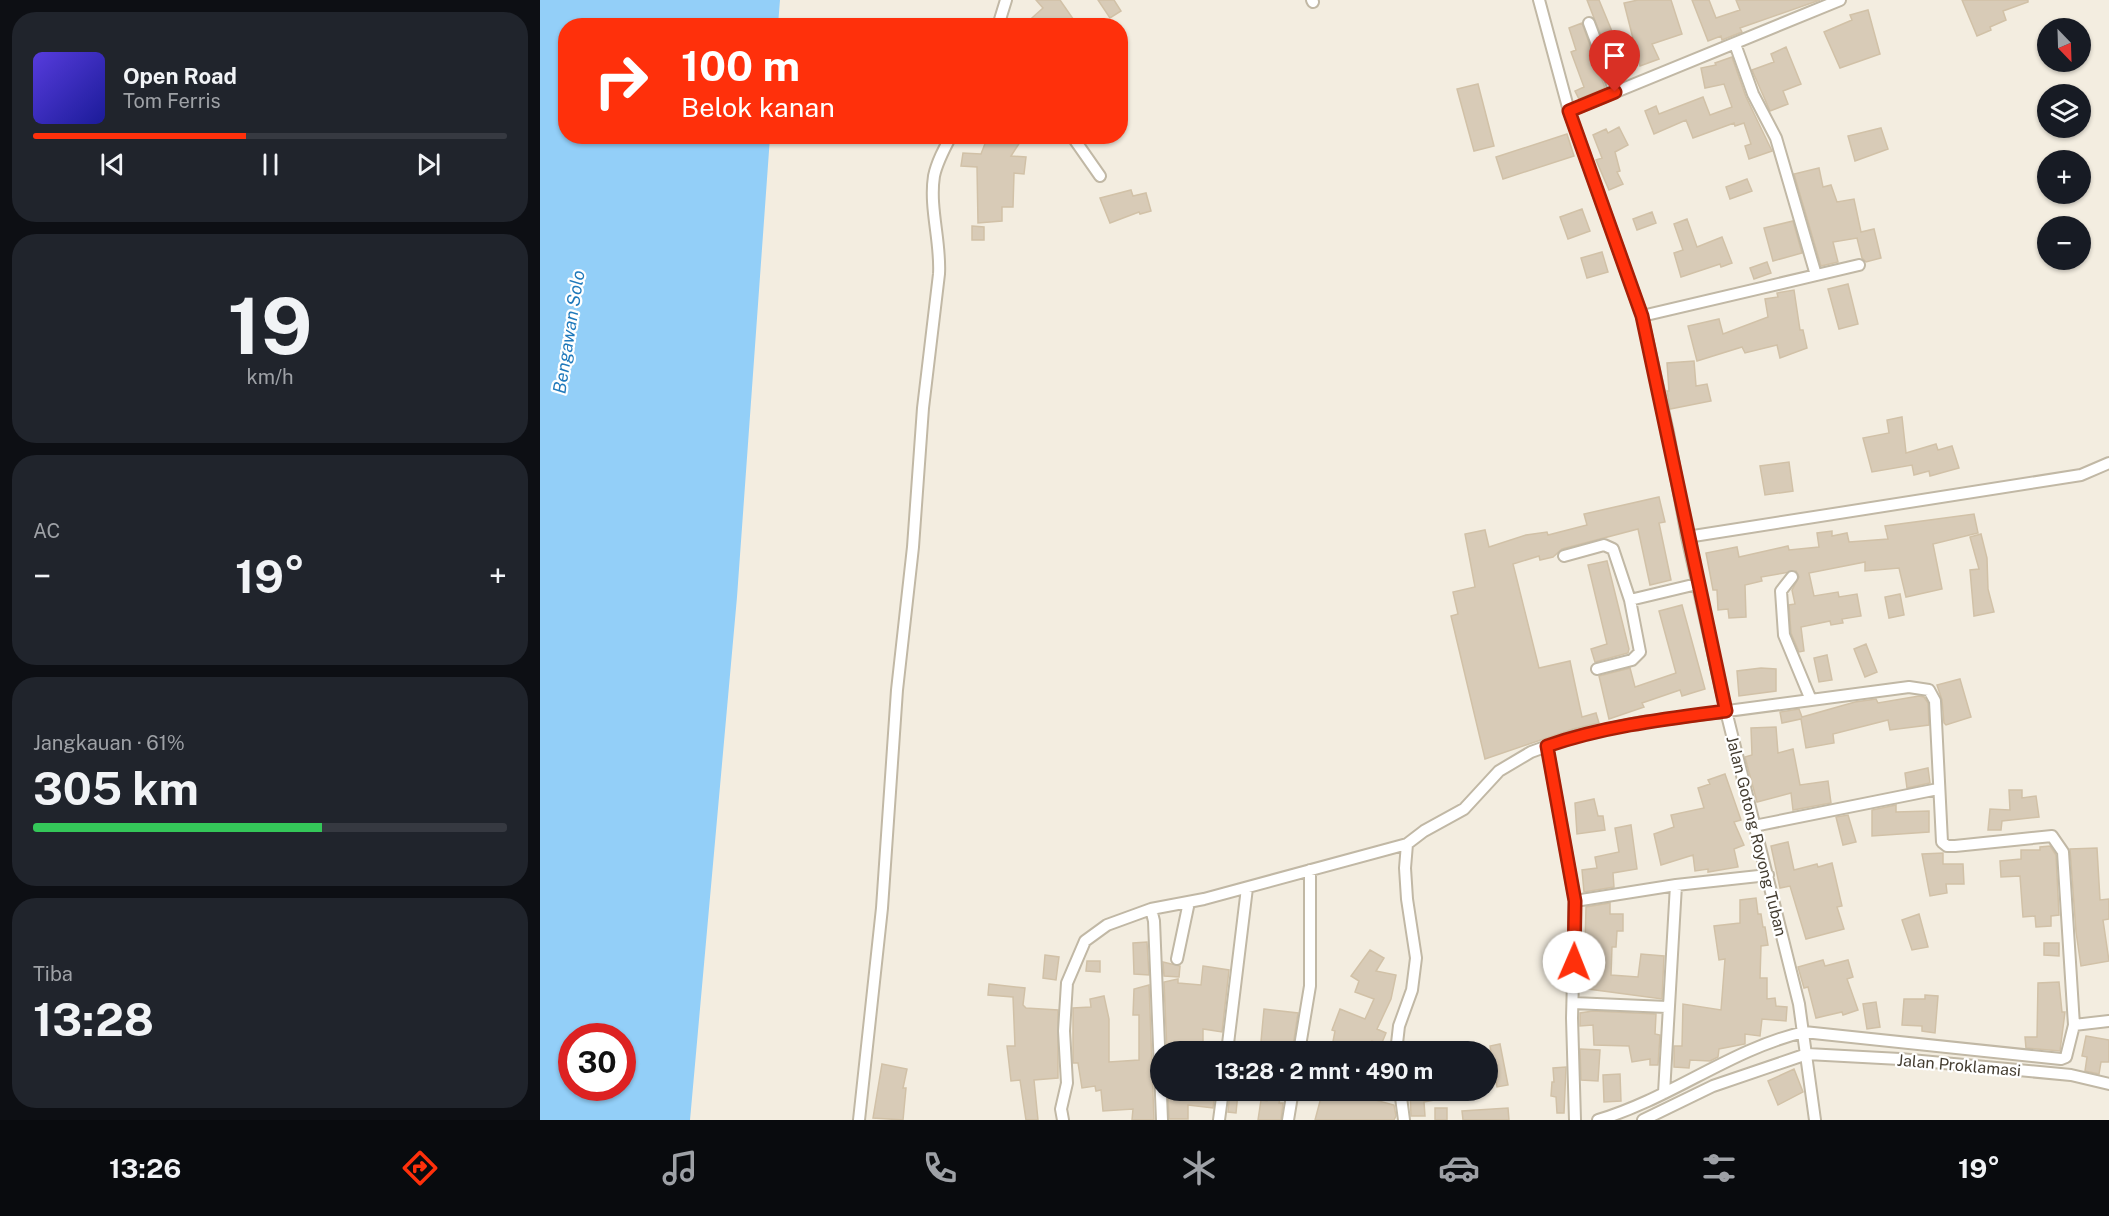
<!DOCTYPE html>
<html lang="id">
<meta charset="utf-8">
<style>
:root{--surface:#171b24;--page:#20242c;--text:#f1f3f6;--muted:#9ea1a6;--line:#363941;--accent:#ff300b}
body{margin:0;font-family:"Public Sans",sans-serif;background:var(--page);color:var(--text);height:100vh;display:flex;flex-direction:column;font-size:22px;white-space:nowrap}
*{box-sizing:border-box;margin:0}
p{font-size:20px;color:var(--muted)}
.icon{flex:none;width:33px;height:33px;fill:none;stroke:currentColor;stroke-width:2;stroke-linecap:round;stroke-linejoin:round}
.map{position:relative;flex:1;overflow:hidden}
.panel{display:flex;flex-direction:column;gap:12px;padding:12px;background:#0d0f14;width:540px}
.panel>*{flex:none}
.hud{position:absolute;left:18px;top:18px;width:570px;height:126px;border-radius:24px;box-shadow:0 2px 4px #0004;background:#ff300b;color:#fff;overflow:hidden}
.needle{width:39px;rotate:157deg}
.controls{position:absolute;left:1497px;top:18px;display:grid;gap:12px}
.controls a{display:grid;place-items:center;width:54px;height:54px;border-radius:50%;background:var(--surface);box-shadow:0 2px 4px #0004;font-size:30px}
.speed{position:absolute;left:18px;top:1023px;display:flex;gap:12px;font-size:30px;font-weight:700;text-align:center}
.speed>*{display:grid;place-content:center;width:78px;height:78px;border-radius:50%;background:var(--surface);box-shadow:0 2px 4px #0004;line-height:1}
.speed .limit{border:9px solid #d22;background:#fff;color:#111}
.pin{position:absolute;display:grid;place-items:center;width:51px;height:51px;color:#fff;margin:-62px -26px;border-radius:50% 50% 50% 0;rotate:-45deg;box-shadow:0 0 6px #0007}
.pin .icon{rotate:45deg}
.me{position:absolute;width:66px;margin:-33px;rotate:1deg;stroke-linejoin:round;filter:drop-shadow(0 0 4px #0008)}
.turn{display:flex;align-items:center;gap:21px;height:126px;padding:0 24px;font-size:27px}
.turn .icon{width:78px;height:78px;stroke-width:2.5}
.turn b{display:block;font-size:42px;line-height:51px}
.big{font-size:45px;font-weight:700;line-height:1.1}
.panel .widget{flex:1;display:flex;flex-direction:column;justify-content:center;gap:9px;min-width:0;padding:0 21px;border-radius:24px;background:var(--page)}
.panel .dial{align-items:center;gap:0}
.dial b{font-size:78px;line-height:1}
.song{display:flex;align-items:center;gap:18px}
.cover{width:72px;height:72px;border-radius:9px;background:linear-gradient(135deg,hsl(250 70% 55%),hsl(240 70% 35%))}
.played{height:6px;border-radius:3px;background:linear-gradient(90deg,var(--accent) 45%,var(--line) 45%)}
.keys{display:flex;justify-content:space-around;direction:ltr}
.heat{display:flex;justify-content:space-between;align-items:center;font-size:33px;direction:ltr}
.charge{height:9px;border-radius:4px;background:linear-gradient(90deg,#34c759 61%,var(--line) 0)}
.trip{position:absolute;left:610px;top:1041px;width:348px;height:60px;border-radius:30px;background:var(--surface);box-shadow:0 2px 4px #0004;font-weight:700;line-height:60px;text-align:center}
.tabs{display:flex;height:96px;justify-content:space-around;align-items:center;background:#090b0e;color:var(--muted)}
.tabs .icon{width:42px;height:42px}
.tabs .current{color:var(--accent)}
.tabs b{font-size:27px;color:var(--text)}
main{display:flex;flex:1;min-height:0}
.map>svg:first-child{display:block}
.water{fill:#93cff8;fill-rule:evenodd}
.building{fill:#d8cbb7;stroke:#d1c1a7;stroke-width:1.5}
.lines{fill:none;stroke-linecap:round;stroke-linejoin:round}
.street-casing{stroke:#c1b8a5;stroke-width:14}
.street{stroke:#fff;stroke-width:10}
.route-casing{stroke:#a61f07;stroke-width:15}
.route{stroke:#ff300b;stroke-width:10}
.labels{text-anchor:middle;stroke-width:4.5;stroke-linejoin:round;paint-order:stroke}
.street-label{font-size:16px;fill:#443d31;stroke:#fff}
.water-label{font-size:18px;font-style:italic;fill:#1f79bb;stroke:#fff}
</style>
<main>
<section class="panel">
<div class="widget">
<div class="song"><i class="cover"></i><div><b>Open Road</b><p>Tom Ferris</p></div></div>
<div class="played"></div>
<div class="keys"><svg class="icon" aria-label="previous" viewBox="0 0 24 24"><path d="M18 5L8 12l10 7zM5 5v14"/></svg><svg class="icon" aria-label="pause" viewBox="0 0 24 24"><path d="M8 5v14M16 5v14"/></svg><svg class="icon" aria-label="next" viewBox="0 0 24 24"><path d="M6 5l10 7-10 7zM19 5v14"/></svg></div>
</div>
<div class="widget dial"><b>19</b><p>km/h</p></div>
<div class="widget"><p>AC</p>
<div class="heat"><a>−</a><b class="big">19°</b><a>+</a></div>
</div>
<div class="widget"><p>Jangkauan · 61%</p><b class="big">305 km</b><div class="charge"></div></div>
<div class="widget"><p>Tiba</p><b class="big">13:28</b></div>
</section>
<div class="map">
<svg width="1569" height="1120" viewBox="0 0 1569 1120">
<rect width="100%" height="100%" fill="#f3ede0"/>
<path class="water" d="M0,0h240l-2,25 -212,1v110l204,1 -33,460 -47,523h-150zM32,1036h50v52h-50z"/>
<path class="building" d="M496,0h24l18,26h-55l20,-18z
M558,0h16l7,11 -11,7z
M1047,0h12l29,70 -3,1 1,6 -8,3z
M1098,0h33l11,34 -30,10 7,15 -19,7 -16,-63z
M1152,0h17l7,18 24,-8 -4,-10h84l-80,28 2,4 -20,8 -1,-4 -13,5z
M1422,0h66v2l-25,9 3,9 -16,7 1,3 -14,6z
M1328,10l12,44 -40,14 -16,-36 28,-12 -2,-5z
M1042,23l23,65 -26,11 -4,-8 9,-4 -13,-35 5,-2 -7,-22z
M1246,47l15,37 -18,7 5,13 -18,7 -18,-41 22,-8 -3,-8z
M1192,57l14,40 26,54 -23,8 -4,-13 6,-2 -7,-21 -9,3 -1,-3 -41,15 -7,-18 -32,14 -9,-23 11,-5 3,8 44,-17 7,18 22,-8 -8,-23 -19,4 -4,-20 15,-3 -1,-2z
M938,84l16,62 -20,5 -17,-62z
M1079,127l9,18 -13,7 5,19 -3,1 6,12 -14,6 -13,-30 6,-2 -9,-23 13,-6 2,4z
M1341,128l7,21 -33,12 -7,-25z
M1027,134l7,22 -71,23 -7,-22z
M448,136h36l-13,20 15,1 -2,17 -10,-1 -1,34h-11v14l-24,2 -1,-56 -16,-1 2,-13 18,1z
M1279,168l4,19 8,-2 6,17 17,-3 7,33 13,-3 7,29 -15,4 -4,-4 -5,-20 -24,4 5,20 -17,4 -27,-92z
M1207,179l5,12 -22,8 -4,-12z
M591,190l2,6 13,-3 5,18 -11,3 -1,-2 -29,11 -10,-25z
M1042,209l8,22 -22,8 -8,-22z
M1112,212l4,11 -19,7 -4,-11z
M1147,219l10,28 25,-10 10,26 -11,4 -1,-3 -39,13 -7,-24 9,-3 -9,-26z
M1253,221l9,32 -29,8 -9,-33z
M432,226l12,1v13h-12z
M1062,252l6,20 -21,6 -6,-20z
M1227,262l4,11 -17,6 -4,-11z
M1308,284l10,40 -19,5 -11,-40z
M1254,290l6,40h3l4,18 -27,10 -3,-13 -32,8 -3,-6 -45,14 -9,-35 31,-7 4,15 45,-17 -3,-18 13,-2 -1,-4z
M1154,361l2,25 11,-2 4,17 -41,8 -3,-18h2l-2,-28z
M1362,417l4,36 30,-9 2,6 14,-4 7,22 -29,8 -1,-5 -15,4 -2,-10 -40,7 -9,-34 26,-5 -2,-13z
M1249,462l4,29 -28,4 -5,-29z
M1119,497l6,25 -6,1 12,57 -21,5 -12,-56 -76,20 -9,8 -13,3 -1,-4 -26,8 26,104 31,-7 12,56 14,-4 3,10 -26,6 -88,30 -34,-143 7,-2 -5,-22 22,-5 -10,-53 20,-4 4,17 37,-12 21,-3 1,3 39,-10 -3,-11z
M1434,514l4,19 -45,11 9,45 -36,8 -7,-29 -34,3v-9l-56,11 5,23 24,-4 1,5 18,-3 4,22 -19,3 1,4 -12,2 -1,-4 -29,6 3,24 -5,1 -8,-19 -2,-28 6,-1 -3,-14 7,-13 -3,-6 -35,6 1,4 -17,4 1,32 -17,1 -1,-9 -10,1 -1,-20h-4l-7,-37 31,-6 2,10 49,-11 1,4 30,-3 -2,-14 15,-2v5l15,-3 2,9 39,-3 -3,-13z
M1441,534l6,24 1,31 6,23 -20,4 -4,-46 9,-1 -9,-32z
M1067,561l22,88 -1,4 -33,9 -4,-13 16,-5 -19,-79z
M1360,594l4,21 -15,3 -4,-21z
M1142,605l23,84 -23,7 -2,-6 -38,13 2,4 -35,12 -10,-43 31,-8 5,19 41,-14 -17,-62z
M1326,644l11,28 -12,5 -11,-28z
M1287,655l5,25 -13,2 -5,-24z
M1221,668l15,1v22l-37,5 -2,-25z
M1420,679l11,38 -25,8 -2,-2 -2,-23 -5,-15z
M1379,696l5,1 4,6 1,22 -39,5 -2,-10 -55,14 1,9 -28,5 -5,-29 -19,4 -2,-11 19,-3 3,8 53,-15 21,-3 2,4z
M1236,727l2,26 15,-4 7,36 28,-4 3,22 -38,7 -2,-17 -34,9 -12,-45 7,-2 -1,-27z
M1388,768l2,15 -23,5 -2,-15z
M1185,774l16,46 -7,2 10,23 -10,4 4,18 -30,5v-3l-13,2 -2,-16 -32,10 -7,-31 20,-7 -3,-12 33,-7 -6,-20 12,-4 -2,-4z
M1469,790h13v8l14,-2 3,21 -37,4 -1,9h-13l2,-21 20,1z
M1054,799l4,17h5l2,14 -28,4 -2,-31z
M1356,805v7l33,-1v21l-57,4v-26z
M1308,815l8,27 -13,3 -7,-28z
M1091,825l6,44 -24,4 1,14 -30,5 -2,-22 15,-2 -2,-11 24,-5 -4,-24z
M1248,842l6,28 23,-6 1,3 14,-4 10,43 -5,1 7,22 -38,10 -16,-53 -10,2 -9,-42z
M1510,846l6,9 3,60 -8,1v10l-15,1 -1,-11 -12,1 -3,-41 -19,1 -1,-16 21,-2v-9h19v-3z
M1557,848l3,52 9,-1v20l-6,1 6,41 -28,5 -5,-34 -6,-83z
M1403,853v11h20l1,20h-18l1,9 -17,3 -8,-42z
M1216,898l2,16h3l2,13h2l3,18 -7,1 -1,32h7v21l8,-1 1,8 11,1 -1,14 -24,-2 -2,17 -15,-2v10l-26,5 -1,8 -8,4 -20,-1 -1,8 -15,-1v-21h8l1,-42 38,6 4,-51 -6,1 -5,-34 26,-3v-23z
M1070,903v11h13v17h-6l-1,16h-4l-1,28 27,2 3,-23 23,2 -2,43 -81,-11 2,-13 9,1 2,-30h-9l1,-39z
M1379,914l9,33 -16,3 -10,-30z
M607,942l2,33 -15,-1 -1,-31z
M1504,943h15v13l-15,-1z
M830,950l14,8 -8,13 20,4 -5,24 -14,30 9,4 -5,12 -9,-4 -1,11h-40l4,-21 -3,-1 8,-21 25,10 9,-20 -19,-7 4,-11 -8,-5z
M505,955l14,2 -3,23 -13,-2z
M1283,960l2,6 23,-6 5,17 -6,2 11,31 -15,5 -1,-3 -26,6 -8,-31 -4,1 -6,-21z
M547,961h13v11l-14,-1z
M623,962l17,4 -1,11 -15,-1z
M663,966l26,4 -7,62 -19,-3v23h-36l-3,-70 14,-3v4l23,2z
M1519,982l3,30h3l-5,39 -34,-3 -1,-11h12l1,-54z
M449,984l36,4 -2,17 3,3 32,2v68l-24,2 4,40h-12l-6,-40 -9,1 -4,-35h8l-2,-49 -25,-2z
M609,985l5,135h-22l1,-11 -30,2 -2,-21 -5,1 -1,-5 -13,2 -4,-25h-5v-55l18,-1 -1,-8 14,-3 5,23v43l30,-2v-45h-6l1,-26z
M1385,995l13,1 -3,37 -13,-2v-5l-20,-1 2,-26h21z
M1336,1002l4,25 -13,2 -4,-25z
M724,1009l34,4 -6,39h-32z
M1053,1011l63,3 -1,20 5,1 -2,30h-8v-6l-18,3 -3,-16 -35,-1 -1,-20 -13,1v-13z
M1546,1036l23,4v22h-8l-2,12 -14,-3 2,-14 -5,-1z
M960,1044l8,41 -11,2 -7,-41z
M1040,1049l20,1 -2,31 -17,-1z
M342,1064l25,5 -4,19h3l-3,32 -30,-2z
M1026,1067l-2,46h-7l-1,-16 -5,-1 1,-14h2l-1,-14z
M1254,1069l9,23 -25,13 -10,-24z
M1080,1074l1,27 -17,1 -1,-27z
M628,1090l47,2 -2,16 -25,-3v14h-19z
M729,1090h13l-3,13h4l-2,17h-23l3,-20 6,1z
M783,1090h36l17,4 -1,6 19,5 2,11 -2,4h-79z
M870,1090h45l1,6 -32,6 1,14h-14z
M690,1092l8,1 -2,20 -8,-1z
M895,1108h12v12h-12z
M968,1108l1,12h-46l-1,-9z"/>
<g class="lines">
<defs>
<path id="street" d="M772,0l1,2
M999,0l30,111 73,205 26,116 19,105 39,174 73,293 16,116
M1049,23l26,69
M458,26l8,-26
M1195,44l18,50 23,44 40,137
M1029,111l271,-111
M532,136l28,40
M1102,316l217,-51
M1147,537l394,-62 28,-12
M1024,556l40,-11 9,4 17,51 10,52 -8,8 -35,9
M1252,577l-11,14 3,44 27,65
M1090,600l67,-16
M1007,746l28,155
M1214,826l184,-37
M637,959l12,-57
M1033,1003l94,4
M1534,1025l35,-4
M687,1052l20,-164
M759,1052l11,-66v-116
M856,1052l3,-26 13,-36 4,-32 -9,-59 -2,-31 2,-24 17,-13 40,-22 35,-38 32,-19 44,-16 62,-13 272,-36 20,3 6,11 7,141 5,4h8l97,-10 11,16 11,173 -8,32 -5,2 -257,-27c-73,17 -134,67 -206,88
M860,1090l4,30
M1124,1093l12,-208
M319,1120l23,-212 15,-218 16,-143 10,-139 16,-134c2,-32 -10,-66 -5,-98 3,-14 10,-27 17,-40
M523,1120l-2,-11 6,-26 -3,-52 3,-48 18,-42 22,-16 44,-16
M622,1120l-8,-199 -3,-12 53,-10 203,-55
M679,1120l4,-30
M748,1120l5,-30
M1035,1120l-3,-102 3,-117 101,-16 92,-10
M1103,1120l70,-34 94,-32 93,5 171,16 38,9"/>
</defs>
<use href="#street" class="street-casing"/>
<use href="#street" class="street"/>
</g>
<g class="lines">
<defs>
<path id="route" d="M1034,962l1,-61 -28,-155c58,-20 118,-27 179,-35l-84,-395 -73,-205 46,-19"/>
</defs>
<use href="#route" class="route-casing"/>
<use href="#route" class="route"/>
</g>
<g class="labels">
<g class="street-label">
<text transform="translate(1217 836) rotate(76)" y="6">Jalan Gotong Royong Tuban</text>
<text transform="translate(1419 1065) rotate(5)" y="6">Jalan Proklamasi</text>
</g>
<g class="water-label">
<text transform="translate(29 332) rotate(-81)" y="6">Bengawan Solo</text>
</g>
</g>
</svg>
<div class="controls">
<a><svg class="needle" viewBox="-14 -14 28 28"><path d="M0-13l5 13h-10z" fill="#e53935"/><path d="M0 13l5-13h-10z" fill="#9ea1a6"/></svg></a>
<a><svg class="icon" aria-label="layers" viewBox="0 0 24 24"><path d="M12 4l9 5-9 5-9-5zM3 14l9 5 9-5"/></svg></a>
<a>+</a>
<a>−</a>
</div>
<div class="speed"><div class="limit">30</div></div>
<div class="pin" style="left:1075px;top:92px;background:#d93025"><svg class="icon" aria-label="arrive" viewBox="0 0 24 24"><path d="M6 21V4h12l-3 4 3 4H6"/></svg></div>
<svg class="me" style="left:1034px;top:962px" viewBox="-20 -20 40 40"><circle r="19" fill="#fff"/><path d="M0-13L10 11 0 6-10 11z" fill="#ff300b"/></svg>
<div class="trip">13:28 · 2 mnt · 490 m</div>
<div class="hud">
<div class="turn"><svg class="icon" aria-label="right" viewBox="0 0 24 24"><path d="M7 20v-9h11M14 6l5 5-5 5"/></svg><div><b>100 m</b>Belok kanan</div></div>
</div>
</div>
</main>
<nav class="tabs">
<b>13:26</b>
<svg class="icon current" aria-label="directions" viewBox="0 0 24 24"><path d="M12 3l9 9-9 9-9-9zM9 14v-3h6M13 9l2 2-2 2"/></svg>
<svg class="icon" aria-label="music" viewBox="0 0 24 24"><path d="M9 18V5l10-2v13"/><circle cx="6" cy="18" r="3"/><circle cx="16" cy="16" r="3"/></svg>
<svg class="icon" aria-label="phone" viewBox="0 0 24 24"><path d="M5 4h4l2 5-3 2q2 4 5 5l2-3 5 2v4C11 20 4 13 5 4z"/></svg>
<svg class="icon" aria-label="climate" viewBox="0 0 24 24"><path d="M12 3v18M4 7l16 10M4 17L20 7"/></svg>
<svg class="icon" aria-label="car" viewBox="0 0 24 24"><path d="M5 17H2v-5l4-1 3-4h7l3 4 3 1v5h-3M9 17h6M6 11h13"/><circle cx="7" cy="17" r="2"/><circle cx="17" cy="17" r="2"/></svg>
<svg class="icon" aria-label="filters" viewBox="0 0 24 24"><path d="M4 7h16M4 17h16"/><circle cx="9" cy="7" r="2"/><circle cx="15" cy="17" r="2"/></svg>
<b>19°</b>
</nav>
